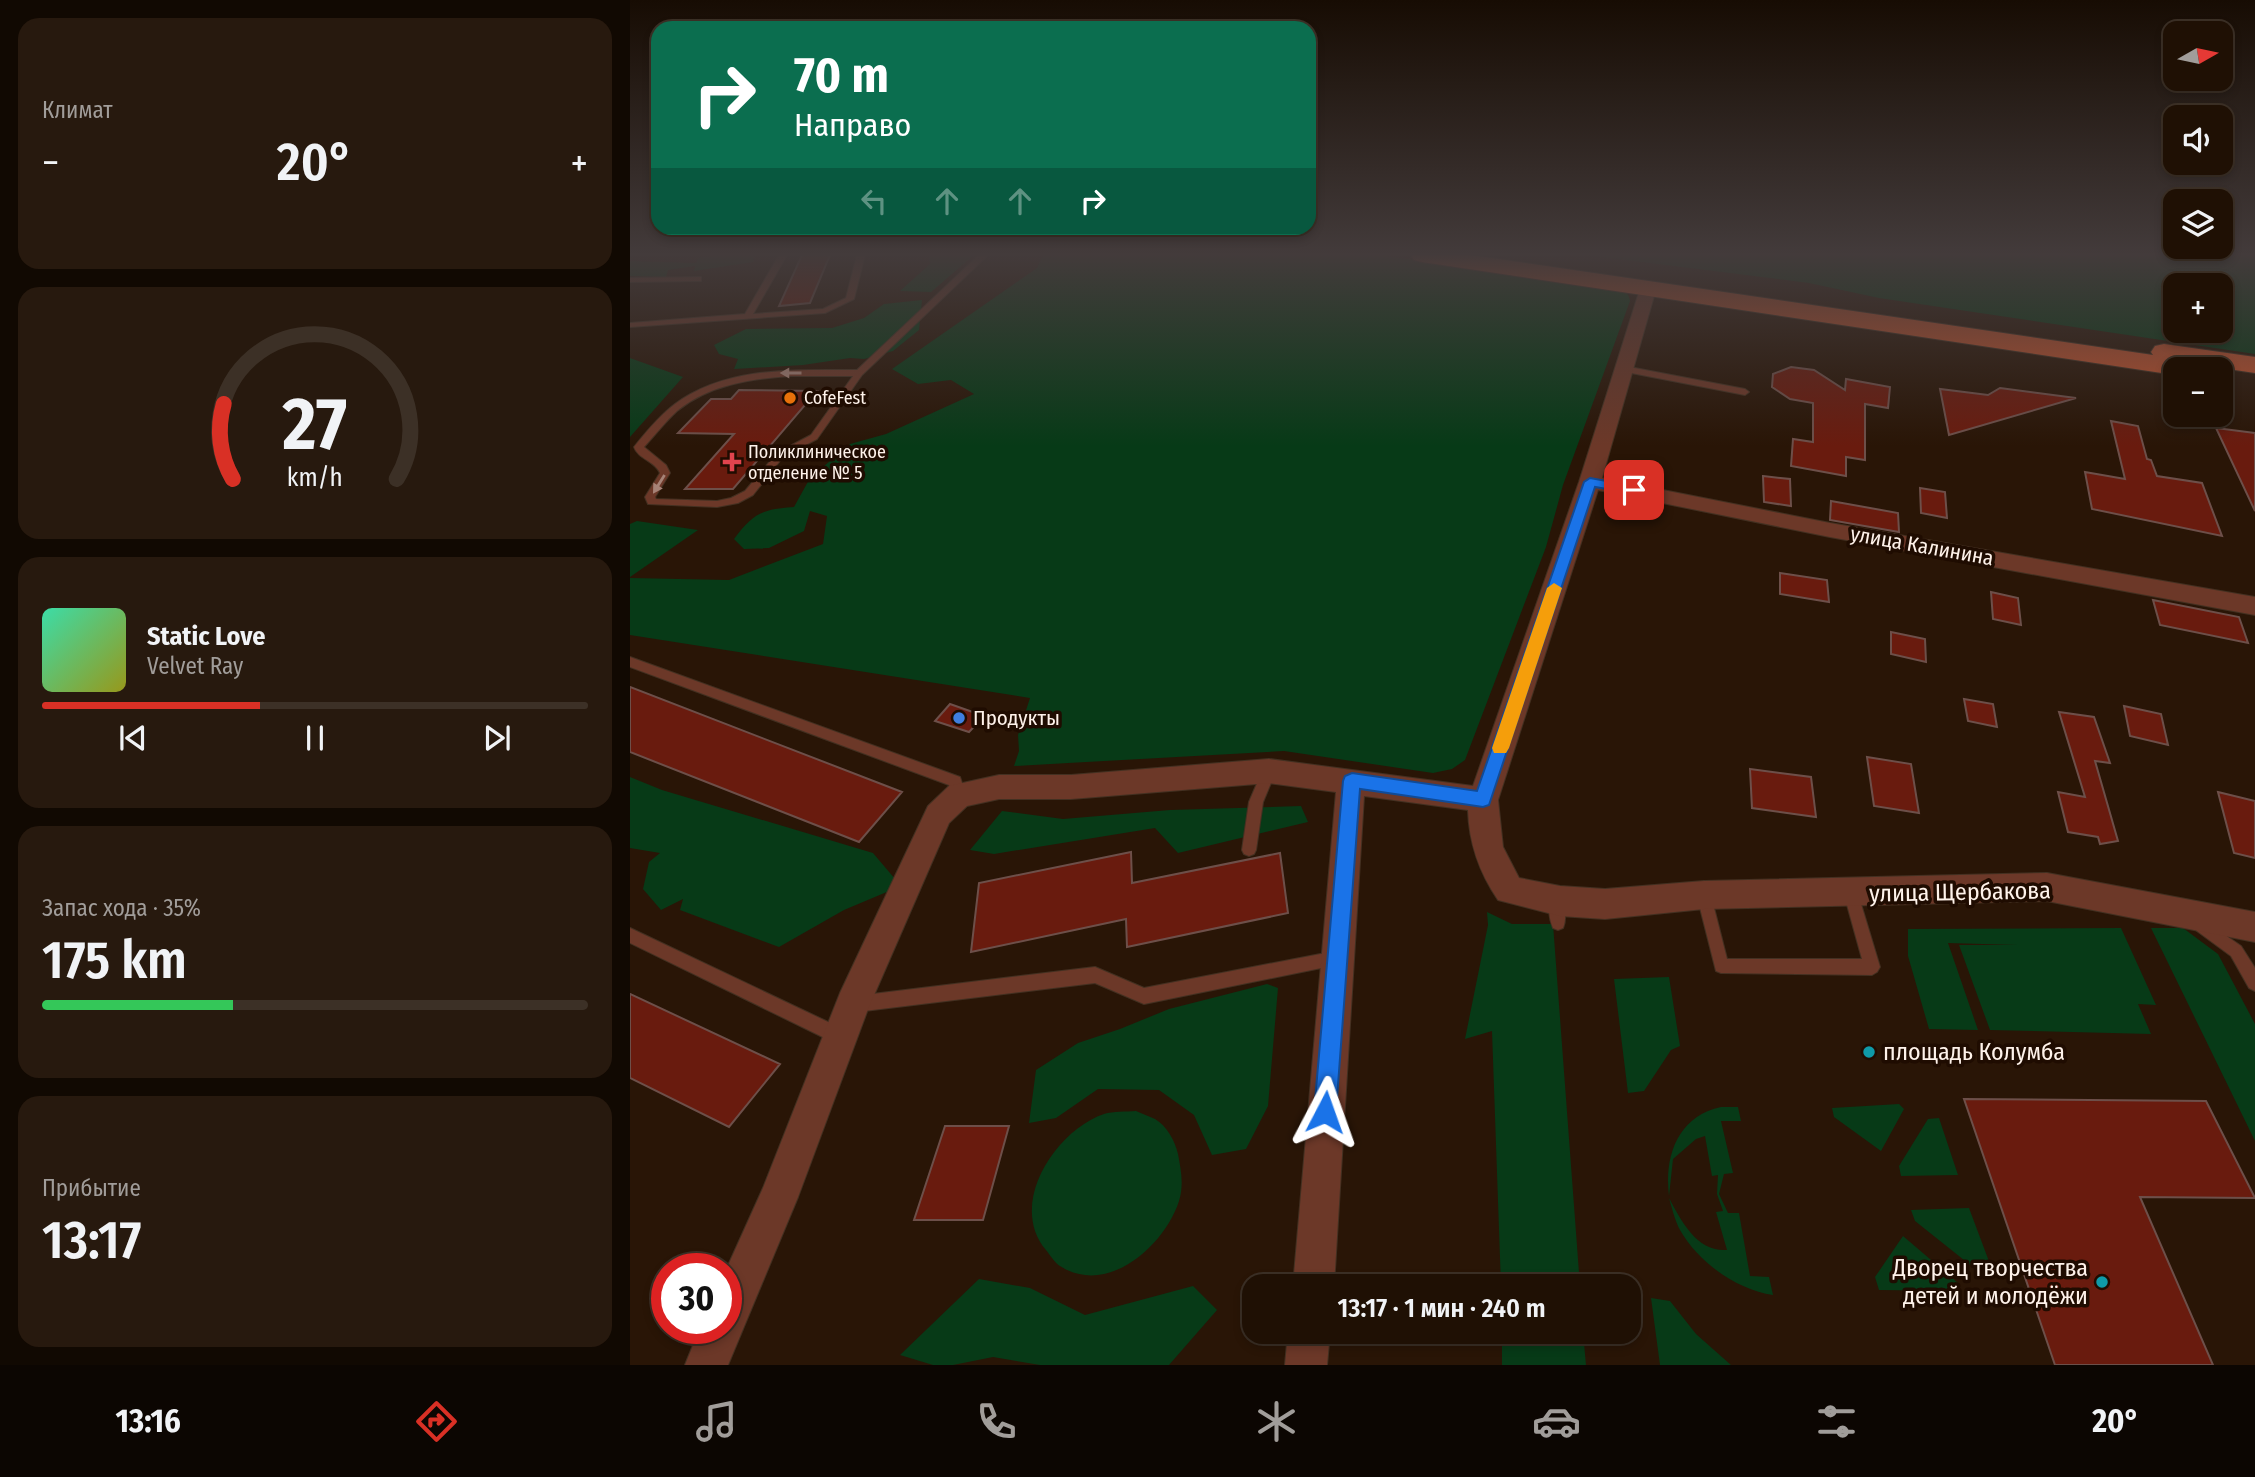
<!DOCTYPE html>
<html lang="ru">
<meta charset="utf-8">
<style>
:root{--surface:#1f1004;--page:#27190e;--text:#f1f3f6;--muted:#a19d9a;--line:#3c3026;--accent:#d93025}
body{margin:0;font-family:"Fira Sans Condensed",sans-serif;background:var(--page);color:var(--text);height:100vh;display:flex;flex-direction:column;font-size:26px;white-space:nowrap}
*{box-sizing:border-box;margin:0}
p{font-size:23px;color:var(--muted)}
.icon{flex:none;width:38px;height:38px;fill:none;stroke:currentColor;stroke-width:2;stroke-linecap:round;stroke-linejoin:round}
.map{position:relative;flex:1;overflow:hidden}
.details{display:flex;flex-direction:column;gap:18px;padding:18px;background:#110902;width:630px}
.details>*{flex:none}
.banner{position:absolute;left:21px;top:21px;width:665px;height:214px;border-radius:21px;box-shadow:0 4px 10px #0003,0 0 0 2px var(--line);background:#0b6e4f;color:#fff;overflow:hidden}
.needle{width:46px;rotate:81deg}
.controls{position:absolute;left:1533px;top:21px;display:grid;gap:14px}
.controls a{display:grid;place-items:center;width:70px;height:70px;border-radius:14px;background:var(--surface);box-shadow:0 4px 10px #0003,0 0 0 2px var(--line);font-size:35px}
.speed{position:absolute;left:21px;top:1253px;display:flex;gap:14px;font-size:35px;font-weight:700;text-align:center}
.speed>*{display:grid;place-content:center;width:91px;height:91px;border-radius:50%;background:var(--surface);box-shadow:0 4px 10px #0003,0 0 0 2px var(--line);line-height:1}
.speed .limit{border:10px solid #d22;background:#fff;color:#111}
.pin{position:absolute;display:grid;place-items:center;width:60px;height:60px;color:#fff;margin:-30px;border-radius:14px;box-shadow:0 4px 10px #0006}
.me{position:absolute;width:77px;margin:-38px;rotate:4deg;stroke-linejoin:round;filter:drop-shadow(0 0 5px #0008)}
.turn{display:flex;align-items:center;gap:24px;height:147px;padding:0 28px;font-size:32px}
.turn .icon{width:91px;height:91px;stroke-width:2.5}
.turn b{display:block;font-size:49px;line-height:60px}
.lanes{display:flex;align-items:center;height:66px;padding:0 28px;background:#0003;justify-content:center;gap:35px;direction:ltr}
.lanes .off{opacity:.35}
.big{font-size:52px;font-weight:600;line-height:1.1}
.details .widget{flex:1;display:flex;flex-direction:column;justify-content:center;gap:10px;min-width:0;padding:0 24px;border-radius:21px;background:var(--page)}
.details .dial{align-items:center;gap:0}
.dial svg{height:182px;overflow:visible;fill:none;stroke:var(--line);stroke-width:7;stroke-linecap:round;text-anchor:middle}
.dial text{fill:var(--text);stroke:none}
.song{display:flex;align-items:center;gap:21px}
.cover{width:84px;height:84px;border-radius:10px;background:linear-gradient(135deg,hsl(160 70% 55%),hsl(60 70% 35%))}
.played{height:7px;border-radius:4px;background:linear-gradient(90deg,var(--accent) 40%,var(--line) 40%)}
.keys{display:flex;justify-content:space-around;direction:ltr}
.heat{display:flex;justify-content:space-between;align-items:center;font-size:38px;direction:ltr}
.charge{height:10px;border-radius:5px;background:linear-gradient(90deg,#34c759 35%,var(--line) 0)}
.trip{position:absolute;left:612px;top:1274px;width:399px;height:70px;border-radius:21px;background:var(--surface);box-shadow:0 4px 10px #0003,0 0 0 2px var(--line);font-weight:600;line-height:70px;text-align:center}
.tabs{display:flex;height:112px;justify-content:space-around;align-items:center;background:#0c0602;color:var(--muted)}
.tabs .icon{width:49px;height:49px}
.tabs .active{color:var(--accent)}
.tabs b{font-size:32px;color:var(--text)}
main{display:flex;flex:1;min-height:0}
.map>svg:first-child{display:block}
.green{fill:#073a17;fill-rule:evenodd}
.building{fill:#691b0e;stroke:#6d4f49;stroke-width:2}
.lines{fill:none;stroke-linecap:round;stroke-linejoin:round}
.lane-casing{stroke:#433021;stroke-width:2}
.street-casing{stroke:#433021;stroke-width:2}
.primary-casing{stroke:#433021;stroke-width:2}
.lane{fill:#6c3828;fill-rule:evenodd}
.street{fill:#6c3828;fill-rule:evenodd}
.primary{fill:#bc512d;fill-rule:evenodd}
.oneway{fill:#a68276}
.route{fill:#1a73e8;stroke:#114b97;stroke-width:2}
.slow{fill:#f59e0b}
.food-dot{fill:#e8710a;stroke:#1f0c01;stroke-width:2.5}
.health-dot{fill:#e0444e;stroke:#1f0c01;stroke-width:2.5}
.shop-dot{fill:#3f7fe0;stroke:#1f0c01;stroke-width:2.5}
.culture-dot{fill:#0f9aa8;stroke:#1f0c01;stroke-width:2.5}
.labels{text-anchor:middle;stroke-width:7;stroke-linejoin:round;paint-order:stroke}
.far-poi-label{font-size:18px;fill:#fef2ea;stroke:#1f0c01;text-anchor:start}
.street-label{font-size:21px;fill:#fef2ea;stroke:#1f0c01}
.poi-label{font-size:21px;fill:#fef2ea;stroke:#1f0c01;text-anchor:start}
.near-street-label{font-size:24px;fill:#fef2ea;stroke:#1f0c01}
.near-poi-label{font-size:24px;fill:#fef2ea;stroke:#1f0c01;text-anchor:start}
</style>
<main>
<section class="details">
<div class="widget"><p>Климат</p>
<div class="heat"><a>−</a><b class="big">20°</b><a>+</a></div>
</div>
<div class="widget dial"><svg viewBox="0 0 100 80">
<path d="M14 69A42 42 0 1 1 86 69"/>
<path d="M14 69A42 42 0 0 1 10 36" stroke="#d93025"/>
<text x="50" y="56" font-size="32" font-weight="700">27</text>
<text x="50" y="72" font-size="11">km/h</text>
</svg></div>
<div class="widget">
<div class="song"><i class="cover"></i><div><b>Static Love</b><p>Velvet Ray</p></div></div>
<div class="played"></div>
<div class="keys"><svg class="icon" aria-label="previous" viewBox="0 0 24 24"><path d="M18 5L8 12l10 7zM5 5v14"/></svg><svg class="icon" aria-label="pause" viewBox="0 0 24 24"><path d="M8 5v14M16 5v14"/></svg><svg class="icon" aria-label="next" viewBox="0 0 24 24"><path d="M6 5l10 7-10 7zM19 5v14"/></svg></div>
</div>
<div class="widget"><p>Запас хода · 35%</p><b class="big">175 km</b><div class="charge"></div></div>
<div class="widget"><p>Прибытие</p><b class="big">13:17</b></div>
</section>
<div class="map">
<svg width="1625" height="1365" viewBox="0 0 1625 1365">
<rect width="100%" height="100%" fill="#291506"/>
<path class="green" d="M87,255h38l-2,7 -59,9 1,-5 -27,4 -2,7 -36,-1v-15l66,2 2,-5z
M299,255h45l-43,37 -31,-1 30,-27z
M413,255h335l235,32c9,2 16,5 17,14l-67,184 -17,62 -81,213 -13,9 -19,4 -149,-22 -270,15 5,-15 -1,-16 12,-37 -400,-63v-57l99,2 94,-36 4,-28 -17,-5 -6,20 -35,17 -25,1 -10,-10c19,-26 29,-30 60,-32l16,-29 40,-34 36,-10 88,-40 -23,-14 -33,4 -26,-15 145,-101z
M956,255h669v99l-376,-56 -70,-15zM1591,285v46h-46v-46z
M292,300l-3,30 -26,21 -29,8 -14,-1 -47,7 -69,4 4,-10 -19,-5 -5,-9 32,-16 86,-1 32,-10 20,-14z
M0,358l53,19 -53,60z
M7,521l61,9 -68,47v-53z
M0,777l32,13 211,63 28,33 -57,24 -65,37 -99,-37 3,-11 -22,11 -18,-21 6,-27 11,-9 -30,-5z
M671,806l7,16 -130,31 -23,-25 -161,26 -24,-4 32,-39 61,8 107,-9z
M857,912l25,12h41l27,362h-79l-9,-255 -27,8 23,-114z
M1491,928l35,77 -18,-1 13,30 -161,-4 -31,-85h58l-69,-2 30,87 -49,-1 -21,-73v-27z
M1521,928h32l35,26 37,70v117z
M1039,977l11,69 -9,4 -27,41 -16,2 -14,-114z
M637,984l11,4 -10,118 -22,43 -34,6 -18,-40 -35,-25 -61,-1 -42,29 -27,5 7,-53 42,-27 42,-14 49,-20z
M1269,1104l5,5 -23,42 -47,-34 -2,-9z
M1091,1107h17l3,14h-20l12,52 -9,1 -5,20 9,19h11l11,63 19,1 4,18c-36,-5 -75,-33 -93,-65 -5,-9 -8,-22 -11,-32 13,24 28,54 58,52l-11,-38 7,-1 -6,-17 1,-19 -6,1 -7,-40 -9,3 -23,20 -4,37c-5,-40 9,-80 52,-89z
M506,1111c6,3 13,5 19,8 12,7 20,22 23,35 3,16 6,31 1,47 -14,44 -71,96 -119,65 -5,-3 -10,-11 -14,-16 -39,-46 10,-120 58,-136 9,-3 22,-2 32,-3z
M1309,1118l19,57 -57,1 -2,-10 29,-47z
M1339,1208l24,64h-14l-64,-51 -4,-11z
M1273,1236l55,47 -2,8 -77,-1 -4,-13z
M349,1279l51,9 55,27 108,-29 24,24 -48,55h-129l-47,-8 -40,8h-20l-33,-10z
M1021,1298l19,3 26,33 35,31h-71z
M872,1332h81l3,33h-84z"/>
<path class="building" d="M172,255h28l-20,48 -31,3z
M1161,367l23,3 31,20 1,-11 44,8 -2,21 -23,-4v56l-19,-3v19l-55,-10 2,-27 20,3v-39l-23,-4 -18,-12 1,-13z
M1370,388l76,10 -127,37 -9,-46 48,6z
M109,390l78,1 -84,98h-48l49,-55 -56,-1 33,-34h20z
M1481,421l27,5 9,33 4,1 6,16 45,7 20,53 -130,-27 -7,-37 40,7z
M1586,428l39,5v78z
M1133,476l27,3 1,27 -27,-4z
M1290,488l25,4 2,26 -26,-5z
M1201,501l67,12 1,19 -69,-12z
M1150,573l47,7 2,22 -49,-8z
M1361,592l27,6 3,27 -28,-6z
M1523,600l86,17 9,26 -88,-18z
M1261,632l34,7 1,23 -35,-8z
M0,687l272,105 -43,50 -229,-90z
M1334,699l29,5 4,23 -29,-6z
M320,704l34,12 -15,16 -34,-11z
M1494,706l37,8 7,31 -38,-9z
M1429,712l35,5 16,46 -15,-2 23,80 -18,3 -2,-7 -30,-5 -10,-40 27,5z
M1237,757l44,7 8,49 -45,-7z
M1120,769l61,8 5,40 -64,-9z
M1588,792l37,9v57l-21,-5z
M501,852l1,31 148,-30 8,60 -161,34 -1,-28 -155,33 8,-69z
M0,994l150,70 -51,63 -99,-49z
M1334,1099l242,2 49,97 -115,-1 73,168h-158z
M315,1126h64l-26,94h-69z"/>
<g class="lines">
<defs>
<path id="lane" d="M149,255h8l-34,59 70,-5 23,-11 11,-43h8l-11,44 -29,14 -195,14v-4l115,-9z
M349,255h9l-126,120 -45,64 -34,18 -30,38 -15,8 -21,4 -69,-3 -3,-7 15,-24c-5,-12 -22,-14 -26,-26 12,-15 25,-31 41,-43 52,-38 121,-34 182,-34zM160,376h63l-42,59 -34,18 -32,38 -14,7 -14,3 -61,-2 -1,-2 15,-24 -4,-8 -22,-18c11,-12 21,-25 33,-36 32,-26 73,-32 113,-35z
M71,277v4h-3l-68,1v-4z
M994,366l121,23 4,3 -4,3 -124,-24v-4z
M0,657l330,120 6,18 -2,4 -5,2 -5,-2 -5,-14 -319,-118z
M639,766l5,1 2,4 -13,31 -7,48 -2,4 -5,2 -5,-2 -2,-4 7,-48 15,-35z
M1221,887l5,2 2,5 22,73 -3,5 -5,3 -151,-2 -5,-2 -19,-75 2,-5 5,-2 5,2 2,5 16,63h135l-18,-65 2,-5z
M926,893l5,2c4,9 6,24 2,33l-5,2 -5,-2c-4,-9 -6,-24 -2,-33z
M1572,919l39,27 14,22v23l-6,-3 -18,-32 -34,-25 -3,-5 3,-5z
M0,928l217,103 2,6 -2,6 -6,2 -6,-2 -205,-100z
M706,951l5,2 3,5 -3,5 -5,2 -192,39 -49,-21 -239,29 -6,-2 -2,-6 2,-6 6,-2 239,-29 49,21z"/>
<path id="street" d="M1018,284l8,5 -54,189 228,45 425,74v18l-425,-78 -232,-47 -100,310 5,47 16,31 41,8 45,3 99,-8 343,-8 208,39v30l-208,-41 -343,8 -99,10 -45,-3 -62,-16c-19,-28 -29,-56 -30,-90l-104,-14 -30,490h-41l43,-494 -67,-9 -198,16h-72l-32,7 -18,17 -81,186 -70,188 -70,168h-43l15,-37h26v-58l37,-82 77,-195 88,-187 21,-20 50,-11h72l198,-16 204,27 106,-304 61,-193z
M658,1332h42l-3,33h-42z"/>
<path id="primary" d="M781,255h60l682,100 -2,-3 4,-6 9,-2 91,13v16l-54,-8 2,4h-28v6l-753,-113 -8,-2z"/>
</defs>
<use href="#lane" class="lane-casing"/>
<use href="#street" class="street-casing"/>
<use href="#primary" class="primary-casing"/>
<use href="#lane" class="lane"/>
<use href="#street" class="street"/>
<use href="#primary" class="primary"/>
</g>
<defs><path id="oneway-solid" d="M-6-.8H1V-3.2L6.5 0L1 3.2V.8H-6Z" transform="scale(1.75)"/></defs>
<g class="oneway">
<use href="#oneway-solid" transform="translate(161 373) rotate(180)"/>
<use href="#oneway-solid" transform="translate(29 484) rotate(122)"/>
</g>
<linearGradient id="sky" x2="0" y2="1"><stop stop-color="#170c03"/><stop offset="0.57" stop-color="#433b3b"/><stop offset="1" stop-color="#433b3b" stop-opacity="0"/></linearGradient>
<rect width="1625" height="446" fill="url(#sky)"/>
<path class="route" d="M960,478l44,8 6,4 -6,4 -39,-7 -106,318 -6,2 -123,-18 -24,323 -3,8 -8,3 -8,-3 -3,-8 29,-331 2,-5 7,-3 125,18 107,-309z"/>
<path class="slow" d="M924,583l8,5 -53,160 -3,5h-12l-2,-5 55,-160z"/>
<circle class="food-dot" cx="160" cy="398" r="7"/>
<path class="health-dot" d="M98.5 451.5h7v7h7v7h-7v7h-7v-7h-7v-7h7z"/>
<circle class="shop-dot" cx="329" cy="718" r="7"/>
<g class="culture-dot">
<circle cx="1239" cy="1052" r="7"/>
<circle cx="1472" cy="1282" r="7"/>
</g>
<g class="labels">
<g class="far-poi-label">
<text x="174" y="404">CofeFest</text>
<text x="118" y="458">Поликлиническое<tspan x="118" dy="21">отделение № 5</tspan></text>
</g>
<g class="street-label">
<text transform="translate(1292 546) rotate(10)" y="7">улица Калинина</text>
</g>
<g class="poi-label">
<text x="343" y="725">Продукты</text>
</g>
<g class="near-street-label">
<text transform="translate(1330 892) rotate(-1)" y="8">улица Щербакова</text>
</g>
<g class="near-poi-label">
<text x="1253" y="1060">площадь Колумба</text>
<text x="1458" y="1276" text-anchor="end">Дворец творчества<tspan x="1458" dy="28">детей и молодёжи</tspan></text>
</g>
</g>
</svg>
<div class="controls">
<a><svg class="needle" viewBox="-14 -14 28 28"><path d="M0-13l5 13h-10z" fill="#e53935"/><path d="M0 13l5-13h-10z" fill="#a19d9a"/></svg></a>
<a><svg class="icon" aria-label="sound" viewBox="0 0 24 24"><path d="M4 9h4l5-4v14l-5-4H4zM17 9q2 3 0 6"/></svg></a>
<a><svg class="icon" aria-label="layers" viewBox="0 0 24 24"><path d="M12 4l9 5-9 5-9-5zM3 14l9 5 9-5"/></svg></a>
<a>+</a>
<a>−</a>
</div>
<div class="speed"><div class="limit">30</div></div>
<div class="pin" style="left:1004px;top:490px;background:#d93025"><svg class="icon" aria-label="arrive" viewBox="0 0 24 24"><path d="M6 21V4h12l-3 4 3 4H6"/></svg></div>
<svg class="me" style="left:695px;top:1112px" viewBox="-20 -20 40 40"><path d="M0-17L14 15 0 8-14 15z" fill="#1a73e8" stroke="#fff" stroke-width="4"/></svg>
<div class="trip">13:17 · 1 мин · 240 m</div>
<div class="banner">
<div class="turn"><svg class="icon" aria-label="right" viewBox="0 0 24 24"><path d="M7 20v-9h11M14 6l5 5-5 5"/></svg><div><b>70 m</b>Направо</div></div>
<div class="lanes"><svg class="icon off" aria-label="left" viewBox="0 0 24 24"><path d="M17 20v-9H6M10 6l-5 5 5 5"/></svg><svg class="icon off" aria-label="ahead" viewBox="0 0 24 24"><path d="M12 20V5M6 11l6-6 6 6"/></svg><svg class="icon off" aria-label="ahead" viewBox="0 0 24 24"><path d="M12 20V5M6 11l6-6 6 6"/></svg><svg class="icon" aria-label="right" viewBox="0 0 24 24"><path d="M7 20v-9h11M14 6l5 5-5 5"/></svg></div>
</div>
</div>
</main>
<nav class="tabs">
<b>13:16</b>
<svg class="icon active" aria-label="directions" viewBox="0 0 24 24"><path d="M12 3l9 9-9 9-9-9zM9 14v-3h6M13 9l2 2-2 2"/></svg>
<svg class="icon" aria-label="music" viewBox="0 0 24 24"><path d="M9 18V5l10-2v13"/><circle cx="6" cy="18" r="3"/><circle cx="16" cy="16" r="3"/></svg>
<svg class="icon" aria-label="phone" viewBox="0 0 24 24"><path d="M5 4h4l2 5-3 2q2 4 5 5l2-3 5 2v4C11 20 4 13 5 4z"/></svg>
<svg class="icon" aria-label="climate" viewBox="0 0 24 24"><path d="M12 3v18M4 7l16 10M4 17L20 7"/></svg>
<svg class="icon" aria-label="car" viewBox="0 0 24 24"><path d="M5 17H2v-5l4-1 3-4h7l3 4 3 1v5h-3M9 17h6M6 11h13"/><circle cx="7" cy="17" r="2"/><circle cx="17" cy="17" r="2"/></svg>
<svg class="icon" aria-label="filters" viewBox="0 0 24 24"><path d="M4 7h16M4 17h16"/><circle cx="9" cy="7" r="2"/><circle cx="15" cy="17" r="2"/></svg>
<b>20°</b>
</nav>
